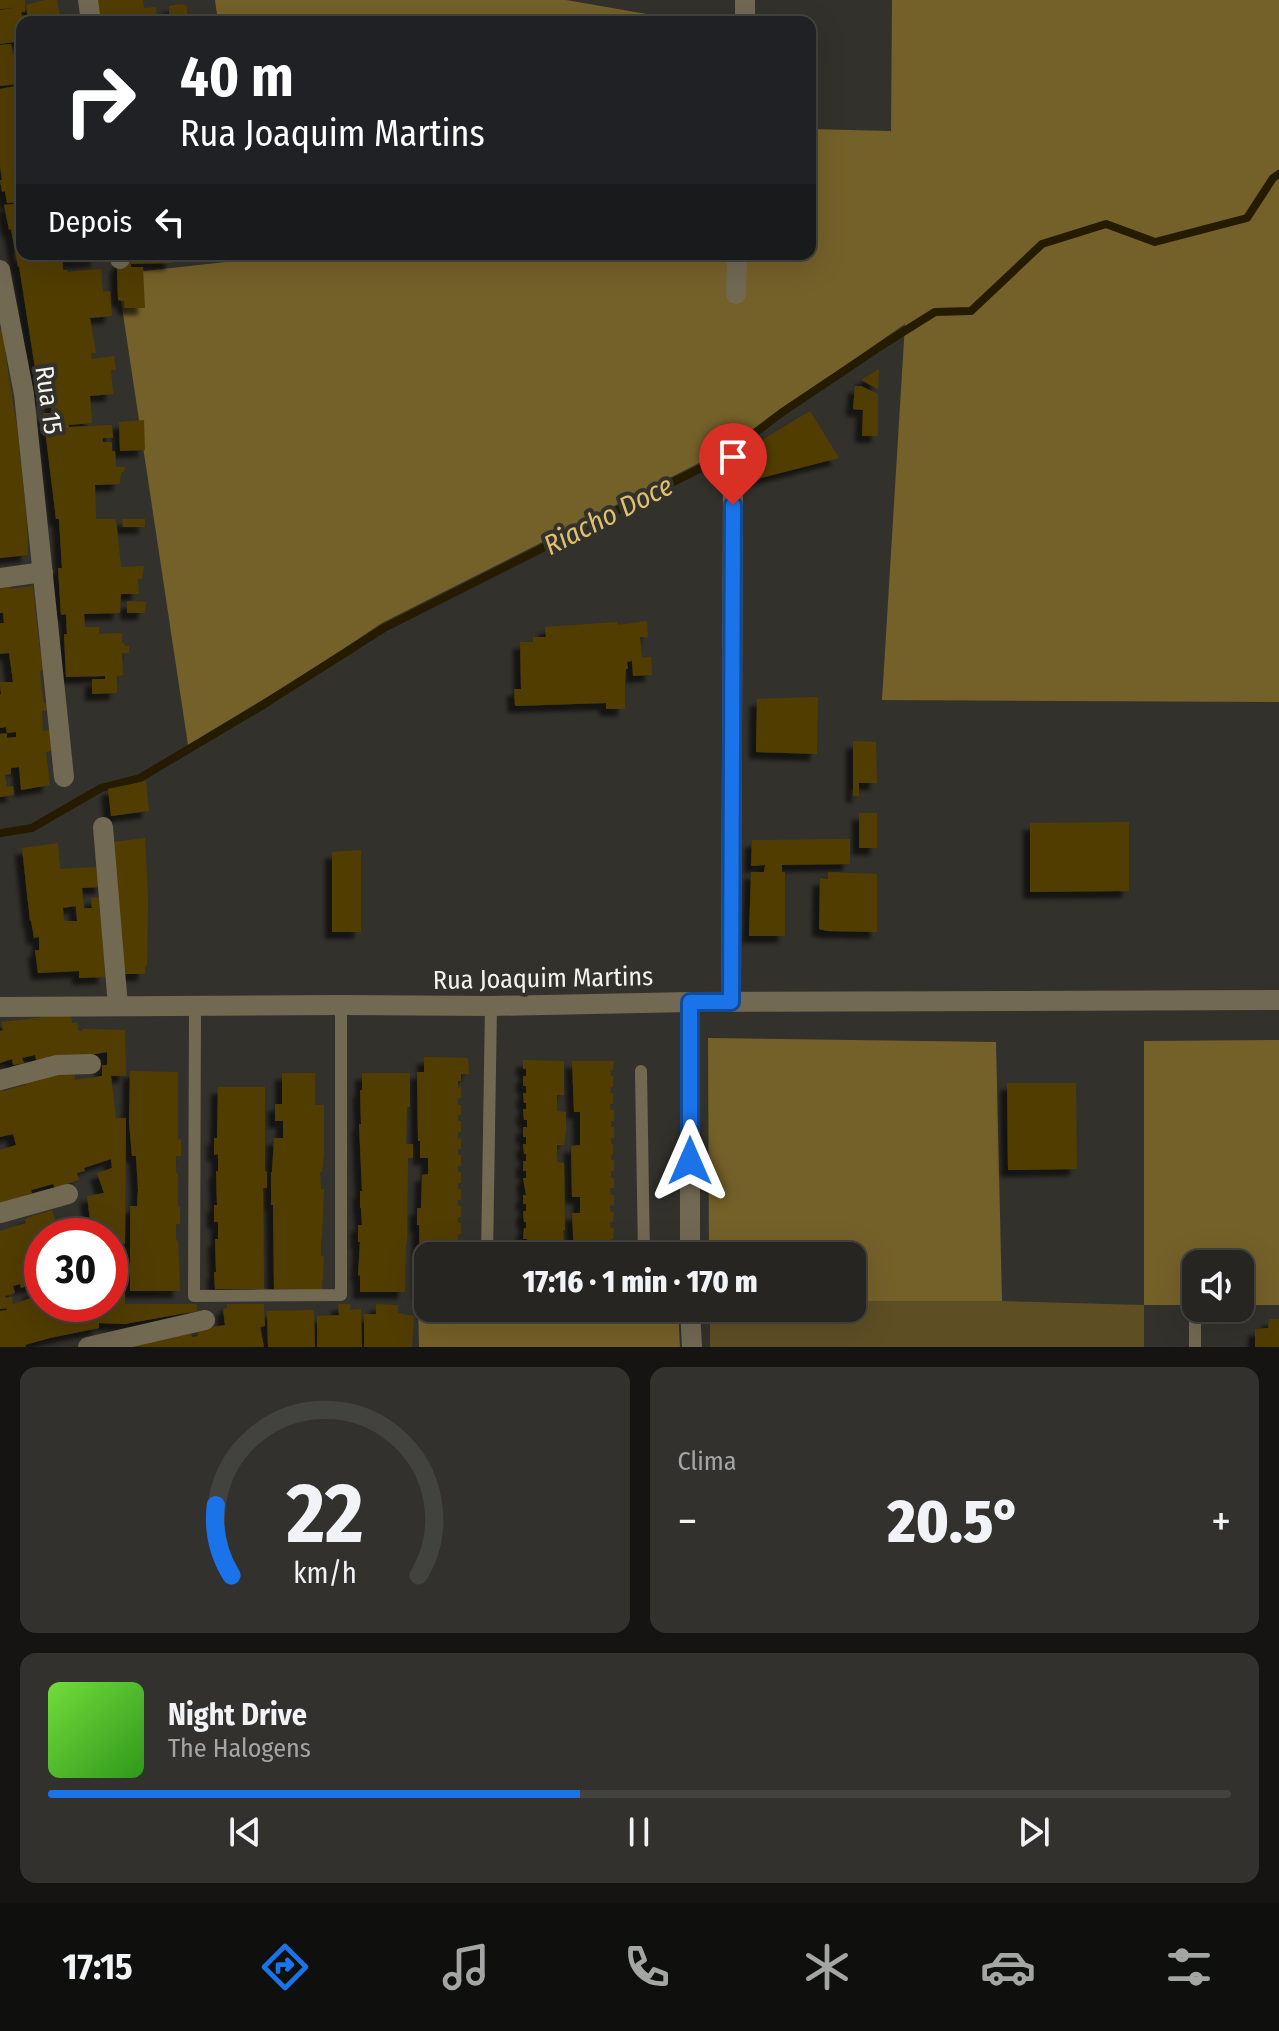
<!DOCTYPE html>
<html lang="pt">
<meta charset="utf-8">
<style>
:root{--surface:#262521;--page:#32312e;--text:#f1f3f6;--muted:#a4a5a5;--line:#42423f;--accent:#1a73e8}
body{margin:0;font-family:"Fira Sans Condensed",sans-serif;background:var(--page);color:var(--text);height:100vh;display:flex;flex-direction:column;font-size:30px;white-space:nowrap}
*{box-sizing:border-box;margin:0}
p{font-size:26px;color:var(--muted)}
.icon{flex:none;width:44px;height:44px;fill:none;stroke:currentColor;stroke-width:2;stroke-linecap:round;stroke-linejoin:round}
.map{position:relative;height:1347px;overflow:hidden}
.sheet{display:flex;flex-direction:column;gap:20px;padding:20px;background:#151412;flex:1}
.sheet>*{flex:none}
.hud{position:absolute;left:16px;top:16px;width:800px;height:244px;border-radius:16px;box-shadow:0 8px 32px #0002,0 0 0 2px var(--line);background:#202124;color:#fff;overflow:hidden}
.tools{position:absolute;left:1182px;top:1250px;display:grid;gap:16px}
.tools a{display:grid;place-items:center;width:72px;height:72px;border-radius:16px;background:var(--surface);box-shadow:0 8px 32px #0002,0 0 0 2px var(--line);font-size:40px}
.speed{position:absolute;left:24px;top:1218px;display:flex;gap:16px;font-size:40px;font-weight:700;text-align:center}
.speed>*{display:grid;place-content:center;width:104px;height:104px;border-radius:50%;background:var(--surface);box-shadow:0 8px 32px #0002,0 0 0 2px var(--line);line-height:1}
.speed .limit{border:12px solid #d22;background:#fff;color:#111}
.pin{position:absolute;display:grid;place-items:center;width:68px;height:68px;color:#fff;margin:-82px -34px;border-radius:50% 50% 50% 0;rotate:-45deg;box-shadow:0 0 8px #0007}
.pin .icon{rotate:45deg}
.me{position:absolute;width:88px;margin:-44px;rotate:0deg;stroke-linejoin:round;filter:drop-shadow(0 0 6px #0008)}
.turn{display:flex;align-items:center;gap:28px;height:168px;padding:0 32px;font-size:36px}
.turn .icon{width:104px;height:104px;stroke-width:2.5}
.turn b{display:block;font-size:56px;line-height:68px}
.then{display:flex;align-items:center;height:76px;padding:0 32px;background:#0003;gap:16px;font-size:30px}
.big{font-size:60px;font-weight:800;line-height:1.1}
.sheet .widget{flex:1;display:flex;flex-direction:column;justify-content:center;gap:12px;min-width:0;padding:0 28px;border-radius:16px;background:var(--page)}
.sheet .dial{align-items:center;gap:0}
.dial svg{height:208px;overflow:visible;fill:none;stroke:var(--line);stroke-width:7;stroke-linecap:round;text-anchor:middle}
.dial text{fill:var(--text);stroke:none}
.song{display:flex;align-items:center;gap:24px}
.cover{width:96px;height:96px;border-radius:12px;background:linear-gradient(135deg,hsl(100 70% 55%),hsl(110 70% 35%))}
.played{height:8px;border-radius:4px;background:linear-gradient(90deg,var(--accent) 45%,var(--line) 45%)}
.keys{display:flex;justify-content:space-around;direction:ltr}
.heat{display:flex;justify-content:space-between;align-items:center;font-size:44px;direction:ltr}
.sheet .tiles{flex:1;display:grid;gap:20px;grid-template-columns:1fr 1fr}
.widget:last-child{grid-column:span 2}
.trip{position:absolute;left:414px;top:1242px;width:452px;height:80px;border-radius:16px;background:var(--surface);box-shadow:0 8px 32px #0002,0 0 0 2px var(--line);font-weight:800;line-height:80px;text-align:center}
.tab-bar{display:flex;height:128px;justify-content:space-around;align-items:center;background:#0f0f0d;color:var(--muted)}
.tab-bar .icon{width:56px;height:56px}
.tab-bar .selected{color:var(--accent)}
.tab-bar b{font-size:36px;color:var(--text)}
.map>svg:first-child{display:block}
.green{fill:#5e4e24}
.forest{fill:#746029}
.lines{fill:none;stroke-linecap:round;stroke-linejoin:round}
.stream{stroke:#251b00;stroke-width:8}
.building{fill:#513e00;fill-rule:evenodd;filter:url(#shadow)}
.lane{stroke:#726953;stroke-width:12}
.street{stroke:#726953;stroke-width:20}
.route-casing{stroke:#114b97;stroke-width:20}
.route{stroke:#1a73e8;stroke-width:14}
.labels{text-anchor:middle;stroke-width:8;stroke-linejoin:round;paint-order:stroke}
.street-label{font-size:26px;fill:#f4f3ef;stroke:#33312c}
.water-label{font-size:28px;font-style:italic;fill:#dfc06e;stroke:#33312c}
</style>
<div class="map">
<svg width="1279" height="1347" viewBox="0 0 1279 1347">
<defs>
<filter id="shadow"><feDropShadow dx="-7" dy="7" stdDeviation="2" flood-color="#0009"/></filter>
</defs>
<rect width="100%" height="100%" fill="#33312c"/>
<path class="green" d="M852,1301h150l142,4v42h-434v-39h142z"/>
<path class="forest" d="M215,0h351l127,22h-475z
M892,0h387v702l-397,-2 23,-376 -184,128 -339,171 -70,47 -124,75 -71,-471 127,-14v-6h566v-125l81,2z
M708,1038l288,4 6,259h-150v-45h-143z
M1279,1040v265h-39v-41h-44v41h-52v-264z
M418,1301l10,1v6h250l2,39h-261z"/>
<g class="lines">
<path class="stream" d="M0,833l32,-5 69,-40 39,-10 118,-70 126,-80 339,-171 61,-46 103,-69 48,-30 36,-1 71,-67 64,-20 49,18 92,-24 26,-40 6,-4"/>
</g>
<path class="building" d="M0,0h25v12h-4l1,4 3,-1 1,7h-4v19l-22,3v-34l14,-2 -14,1z
M45,0h12l4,22h-33l-2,-17z
M96,0h47l1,8 12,-1 1,15h-58z
M182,4l5,2v11h-8l-1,5h-18v-2l9,-1v-13z
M11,44l2,11 9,-2v44l-4,1 1,14 3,-1v91l-15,1 -2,-12 -3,1 -2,-12h2l-2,-14v-77l16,-3 1,5h3l-1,-7 -19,2v-41z
M22,203v51h40l1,16h4l1,2 33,-3 2,23 7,-1 2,25 -22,2 6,35h-5l1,6 22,-3 2,14h-5l2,24 -23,2 2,27 -23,2v2l43,-2 1,13h-10v4h9v9h3l1,16h9l-1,5h-3l-1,12 -25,1 1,34h20l5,48 23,-1 -2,13h-4l1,15h-18l-1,19 -36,1 1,13h14v7l23,-1v10h2l1,3h4v7h-7l1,22 -6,1v17l-25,1v-15h13v-3l-39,1 -2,-43h3l-1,-20 -5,1 -3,-47h4l-3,-49h-3l-13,-106h9l-2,-14 -10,1 -21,-134 -1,1 -7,-38 -2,1 -5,-25z
M66,254h31l1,6 -31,2z
M127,254h45v9l-41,1v3h12l2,41h-20l-1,-7 -6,-1 -1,-34z
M6,329l4,22 -5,1 12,75 10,94 1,34 -28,3v-228z
M879,369l-1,20 -17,-9z
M855,386h6l17,8v42h-16l1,-26 -10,-1z
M810,411l29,47 -82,21v-36z
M144,420l1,30 -25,1 -1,-29z
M122,519h23v8h-22z
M11,584v5l22,-3 7,65h2l2,19 -4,1 2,20 2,12h3l1,7 -6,1 1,20 6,-1 2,21 -5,1 4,33 -29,5 -2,-23 -8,1v6l-6,1 2,12 6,-1 1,9 -14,2v-63l7,-1v5l9,-1v-5l-9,1 -1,-6 -6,1v-34h1l-1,-12h13l-4,-29 -9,1v-31h4l-1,-10h-3v-27z
M127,601l19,1 -1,11h-18z
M647,621l1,16h-8l2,21 9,-1 1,18 -19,1 -1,-15 -5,1 1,7h-2l-1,11v29h-19v-6l-91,3 -1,-17h7l-1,-47h13v-5h13l-1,-10 72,-5v3z
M818,697l-1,57 -61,-2 1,-53z
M853,741l23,1 1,41h-18v13h-6z
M146,781l3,30 -38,5 -3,-27z
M859,813h18v35h-18z
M1129,822v69l-99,1v-69z
M145,838l3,59 -1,69h-2v8h-25l-7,-132z
M850,839v25l-68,1v7h3v64h-36l2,-64h13l1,-7 -14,1 1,-26z
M58,843l2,26 36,-2v4l5,-1 2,17 -21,1 2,20h8l-1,-10 12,-1 2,80 -26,1v-7l-41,2 -3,-23h4v-13l-5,1 -3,-18 -1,1 -8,-73zM76,906l1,15h-13l-1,-13z
M361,850v82h-29v-80z
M828,872l49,2v58l-50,-1 -8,-2 1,-51 8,1z
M71,1014l1,9h6v7l5,2 -1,-3 43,1 1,46h-15l5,42h10l-1,126h-9l1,11 -7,1v-20h-18l-5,-40 17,-3 -7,-20 15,-5 -1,-9 -27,9 1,3 -8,2 2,7 -24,8 -2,-4 -18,5 -4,1 1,3 -32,11v-54l16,-5 -3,-11 -13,3v-49l3,-1v4l23,-6 -1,-3 49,-11 1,9 27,-4v-11h5v-13l-70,12 -2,-9 -13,3 2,5 -11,2 -1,-6 -12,4v-32l3,-1 -2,-8z
M424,1057l44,1 1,16h-8v7h-3v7l3,-1v11h-3v7h3v10h-3v6h3v11h-3v7l3,-1v11h-3v6h3v11h-3v6h3v11h-3v6h3v11h-3v6h3v11h-3v6h3v11h-3v6h3v11h-3v5h-30v37h-8l-1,-68h-2v-17h4l1,-33 6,-1v-16h-8v-17h-2l-1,-69h7z
M523,1060l41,1v34h-7v16l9,1v17l-2,16h-7v17l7,1 1,67h-2l1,17h2v9l-43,-1v-10h4v-6h-4l1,-11h2v-6h-2l-1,-11h3v-7h-3v-9h3l-3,-17h3v-7h-3v-10h3v-7h-2l-1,-10h3v-7h-3v-10h4v-7h-3l-1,-11h3v-6h-2l-1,-10h3v-7h-3v-10h3v-7h-3z
M572,1061h42l-1,9h-3l1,6h2v11h-2l-1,6h3v11h-3l1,6h3v11h-3v6h3v11h-3v6h2v11h-2v5h3v11h-3v7h3v10h-4l1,7h3v10l-4,1v5l3,1 1,2 -1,8h-3l1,6h3l-1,11h-2l-1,6h3v11h-39l-2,-43h8v-16h-8l-1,-51 9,-1v-33h-6z
M130,1071l48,1v68l3,-1v17h-5v17h2v34h2v17h-4v17l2,-1 2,51h-50v-85h7l1,-16 -2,-34h-4l-3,-34z
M282,1073h33v32h9v50l-2,17h-2l1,17h3l-2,50h-1v17h3l-2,34 -48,-1 -1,-84h-2v-33h1l2,-34h9v-17h-8v-17h7z
M362,1073h48v34h-3l-1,34v3h7v14h-5l-1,84 -1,1 -1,49h-45v-17l-2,1 2,-34h-2v-17h4l-1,-17h-1v-17h2l-3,-67h2l-1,-34h2z
M1007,1083h69l1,86 -69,1z
M218,1087h47v84l2,1v16h-4l1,101h-49l-1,-17h2l-1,-33h3v-17h-4v-17h3l-1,-34h2v-17l-4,1v-17h3z
M52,1210l8,26h-18v47l-13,4v-2l-8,3 -1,-4 -7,2 2,7 -10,3 1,2 6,-1 1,7 18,-6 -2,-7 13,-3v16h68v-26l15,-1v27h71l1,7 -72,13 -26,-1v5l-49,10 -25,7 1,2h-26v-36l7,-1v-2l-7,1v-78l26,-8 -2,-4z
M227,1304h37l1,22 -5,1 4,20h-140l67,-14 1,4 6,-1 -1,-6 28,-5 -2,-16 4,-1z
M338,1304h12v6l11,-1 1,38h-45v-31l22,-1z
M376,1304l22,1v8l16,3 -2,31h-48v-33h12z
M314,1310l1,37h-47l-1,-36z
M1269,1319h10v28h-24v-18l13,-1z"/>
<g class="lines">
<path class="lane" d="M195,1005l-1,291 147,-1v-290
M641,1071l3,185
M487,1256l4,-250
M1195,1315v32"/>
<path class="street" d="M88,0l3,22
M745,22v-22
M119,254l1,5
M0,270l24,124 40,383
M736,294l1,-40
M0,578l43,-6
M103,827l15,179
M690,1002v254
M731,1002l2,-528
M0,1007l341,-2 150,1 199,-4 589,-2
M0,1080l57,-15 34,-1
M0,1213l68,-19
M690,1308l2,39
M88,1347l117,-27"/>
</g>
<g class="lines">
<defs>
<path id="route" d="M690,1161v-159h41l2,-497"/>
</defs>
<use href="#route" class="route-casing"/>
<use href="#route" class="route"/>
</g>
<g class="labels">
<g class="street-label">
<text transform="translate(49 400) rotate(82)" y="9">Rua 15</text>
<text transform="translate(543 978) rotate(-1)" y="9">Rua Joaquim Martins</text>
</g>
<g class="water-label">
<text transform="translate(608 515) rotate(-27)" y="10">Riacho Doce</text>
</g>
</g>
</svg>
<div class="tools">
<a><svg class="icon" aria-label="sound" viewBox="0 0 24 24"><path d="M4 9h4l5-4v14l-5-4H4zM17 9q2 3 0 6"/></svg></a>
</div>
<div class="speed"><div class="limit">30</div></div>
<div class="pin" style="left:733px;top:505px;background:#d93025"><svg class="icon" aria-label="arrive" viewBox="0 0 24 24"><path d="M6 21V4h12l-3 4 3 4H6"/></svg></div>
<svg class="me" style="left:690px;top:1161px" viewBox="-20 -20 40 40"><path d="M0-17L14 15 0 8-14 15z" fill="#1a73e8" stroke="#fff" stroke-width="4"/></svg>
<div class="trip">17:16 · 1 min · 170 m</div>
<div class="hud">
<div class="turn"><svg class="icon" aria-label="right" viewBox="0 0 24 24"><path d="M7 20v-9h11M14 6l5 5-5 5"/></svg><div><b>40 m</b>Rua Joaquim Martins</div></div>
<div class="then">Depois<svg class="icon" aria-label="left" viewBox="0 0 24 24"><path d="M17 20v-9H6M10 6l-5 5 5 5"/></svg></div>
</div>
</div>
<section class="sheet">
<div class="tiles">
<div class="widget dial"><svg viewBox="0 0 100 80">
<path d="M14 69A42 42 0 1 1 86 69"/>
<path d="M14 69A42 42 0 0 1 8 42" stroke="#1a73e8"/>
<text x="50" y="56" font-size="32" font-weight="700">22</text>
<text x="50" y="72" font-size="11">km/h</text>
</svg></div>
<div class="widget"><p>Clima</p>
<div class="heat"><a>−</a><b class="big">20.5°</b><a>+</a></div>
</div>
<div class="widget">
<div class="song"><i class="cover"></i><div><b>Night Drive</b><p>The Halogens</p></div></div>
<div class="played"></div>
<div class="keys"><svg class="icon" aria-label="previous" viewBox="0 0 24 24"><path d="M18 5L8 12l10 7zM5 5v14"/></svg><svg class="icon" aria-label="pause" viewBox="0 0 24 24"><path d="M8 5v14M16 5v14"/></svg><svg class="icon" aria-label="next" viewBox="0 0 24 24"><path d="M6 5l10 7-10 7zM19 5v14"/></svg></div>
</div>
</div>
</section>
<nav class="tab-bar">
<b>17:15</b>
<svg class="icon selected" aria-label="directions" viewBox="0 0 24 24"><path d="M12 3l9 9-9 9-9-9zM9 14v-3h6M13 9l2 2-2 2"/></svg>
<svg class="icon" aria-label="music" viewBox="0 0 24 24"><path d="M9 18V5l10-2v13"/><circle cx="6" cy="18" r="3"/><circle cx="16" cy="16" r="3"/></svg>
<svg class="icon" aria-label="phone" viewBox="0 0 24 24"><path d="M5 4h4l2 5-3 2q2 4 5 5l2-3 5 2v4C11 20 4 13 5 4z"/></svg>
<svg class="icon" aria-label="climate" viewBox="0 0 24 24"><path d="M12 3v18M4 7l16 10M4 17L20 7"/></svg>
<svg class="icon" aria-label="car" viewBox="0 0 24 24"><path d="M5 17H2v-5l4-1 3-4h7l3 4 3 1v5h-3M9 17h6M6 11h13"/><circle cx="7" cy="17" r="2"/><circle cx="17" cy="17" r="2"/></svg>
<svg class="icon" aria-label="filters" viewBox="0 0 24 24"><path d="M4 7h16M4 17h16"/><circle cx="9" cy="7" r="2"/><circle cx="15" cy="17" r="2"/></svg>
</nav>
